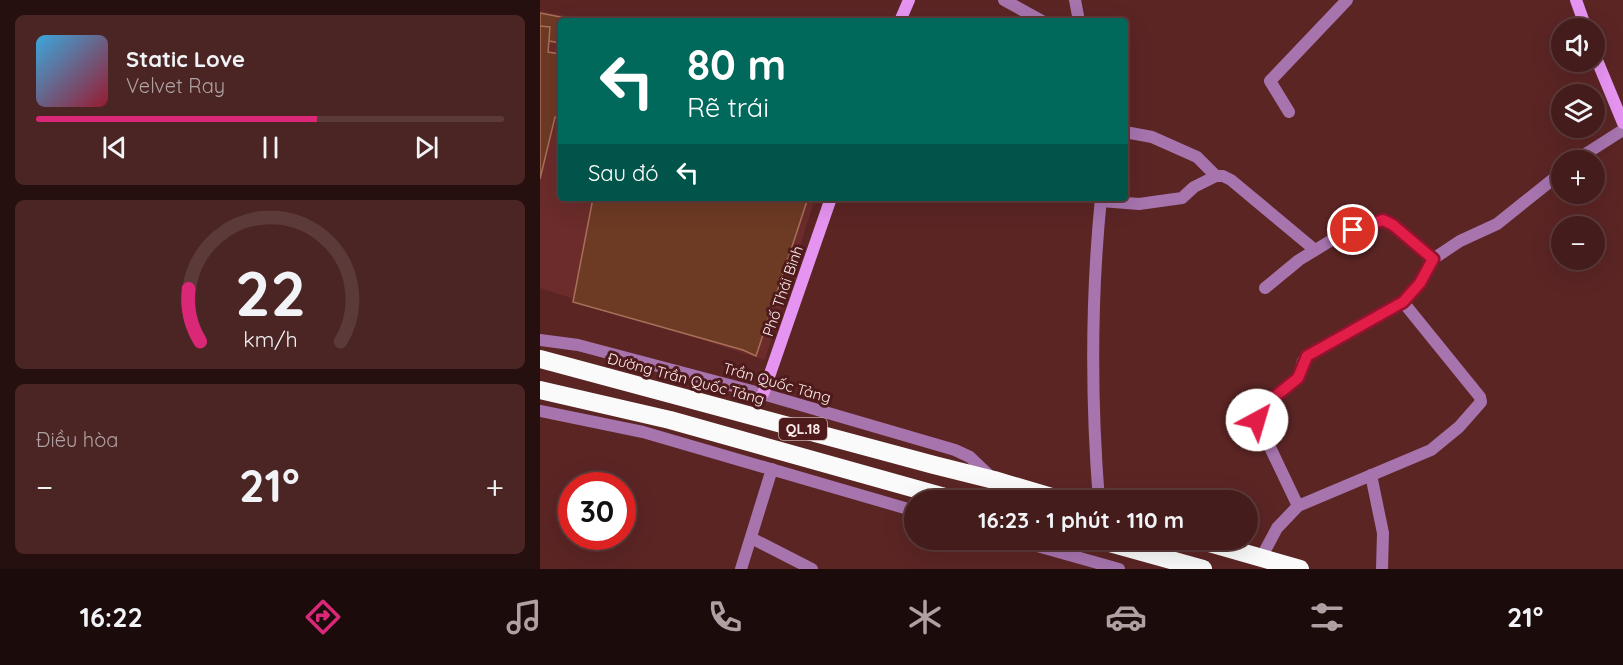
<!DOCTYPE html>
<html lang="vi">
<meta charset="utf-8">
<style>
:root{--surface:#441c1b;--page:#4b2524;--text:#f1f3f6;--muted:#afa1a3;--line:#5c3a3a;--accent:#db2777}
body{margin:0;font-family:Quicksand,sans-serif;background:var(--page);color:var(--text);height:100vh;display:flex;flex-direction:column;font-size:22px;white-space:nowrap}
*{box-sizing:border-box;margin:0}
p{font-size:20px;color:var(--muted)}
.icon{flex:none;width:33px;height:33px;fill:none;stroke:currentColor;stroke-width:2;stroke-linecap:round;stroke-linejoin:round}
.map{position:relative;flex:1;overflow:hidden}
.drawer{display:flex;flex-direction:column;gap:15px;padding:15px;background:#250f0f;width:540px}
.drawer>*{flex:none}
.banner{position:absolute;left:18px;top:18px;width:570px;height:183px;border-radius:6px;box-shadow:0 6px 24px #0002,0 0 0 2px var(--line);background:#00695c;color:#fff;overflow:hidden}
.fabs{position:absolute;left:1011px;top:18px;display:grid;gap:12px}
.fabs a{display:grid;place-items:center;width:54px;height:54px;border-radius:50%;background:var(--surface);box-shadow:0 6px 24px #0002,0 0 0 2px var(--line);font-size:30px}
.speed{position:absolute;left:18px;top:472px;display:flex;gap:12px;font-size:30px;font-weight:700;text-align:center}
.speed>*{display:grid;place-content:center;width:78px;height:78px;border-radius:50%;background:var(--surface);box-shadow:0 6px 24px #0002,0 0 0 2px var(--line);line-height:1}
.speed .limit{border:9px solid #d22;background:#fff;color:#111}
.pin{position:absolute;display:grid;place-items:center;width:51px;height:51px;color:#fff;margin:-26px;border:3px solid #fff;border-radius:50%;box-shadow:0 2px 6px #0007}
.me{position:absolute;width:66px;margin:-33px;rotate:39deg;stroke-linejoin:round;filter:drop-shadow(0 0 4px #0008)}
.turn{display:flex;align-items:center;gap:21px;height:126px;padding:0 30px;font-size:27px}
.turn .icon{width:78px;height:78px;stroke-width:2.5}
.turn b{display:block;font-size:42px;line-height:51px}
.then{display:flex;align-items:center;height:57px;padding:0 30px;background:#0003;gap:12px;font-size:22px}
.big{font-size:45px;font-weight:800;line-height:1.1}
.drawer .widget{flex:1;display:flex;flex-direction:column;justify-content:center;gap:9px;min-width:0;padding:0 21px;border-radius:9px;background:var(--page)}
.drawer .dial{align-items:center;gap:0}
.dial svg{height:156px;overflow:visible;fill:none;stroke:var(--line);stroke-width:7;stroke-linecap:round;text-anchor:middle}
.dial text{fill:var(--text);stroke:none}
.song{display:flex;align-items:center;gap:18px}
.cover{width:72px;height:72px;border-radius:9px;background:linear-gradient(135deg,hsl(200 70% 55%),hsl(350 70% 35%))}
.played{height:6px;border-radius:3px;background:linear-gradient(90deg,var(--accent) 60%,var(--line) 60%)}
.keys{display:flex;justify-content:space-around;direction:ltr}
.heat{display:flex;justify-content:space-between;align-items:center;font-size:33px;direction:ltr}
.trip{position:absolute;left:364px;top:490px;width:354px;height:60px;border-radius:30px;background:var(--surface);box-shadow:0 6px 24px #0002,0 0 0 2px var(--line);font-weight:800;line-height:60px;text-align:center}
.tabs{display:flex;height:96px;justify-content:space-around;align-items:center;background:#1b0b0b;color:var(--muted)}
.tabs .icon{width:42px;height:42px}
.tabs .on{color:var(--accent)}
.tabs b{font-size:27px;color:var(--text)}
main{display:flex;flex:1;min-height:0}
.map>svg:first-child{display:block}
.built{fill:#6b2c2b}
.building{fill:#6d3a24;stroke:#a97059;stroke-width:1.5}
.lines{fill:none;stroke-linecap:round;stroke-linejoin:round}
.lane{stroke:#a774ae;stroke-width:12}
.street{stroke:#a774ae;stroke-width:12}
.secondary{stroke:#e694f1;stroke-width:12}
.highway{stroke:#fafafa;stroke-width:18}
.route-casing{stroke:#92132f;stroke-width:15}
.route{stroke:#e11d48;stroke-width:10}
.labels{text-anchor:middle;stroke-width:6;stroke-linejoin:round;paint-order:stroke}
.shield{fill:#4f1a1b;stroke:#c8aead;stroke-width:1.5}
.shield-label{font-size:14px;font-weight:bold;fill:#fcedec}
.street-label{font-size:15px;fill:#fcedec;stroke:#4f1a1b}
</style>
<main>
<section class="drawer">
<div class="widget">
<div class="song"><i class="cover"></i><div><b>Static Love</b><p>Velvet Ray</p></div></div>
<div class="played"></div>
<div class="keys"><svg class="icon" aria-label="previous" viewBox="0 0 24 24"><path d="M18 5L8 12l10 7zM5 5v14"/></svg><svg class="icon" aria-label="pause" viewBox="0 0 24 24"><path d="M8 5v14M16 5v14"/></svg><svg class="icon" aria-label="next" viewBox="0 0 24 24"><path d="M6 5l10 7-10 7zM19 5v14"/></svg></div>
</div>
<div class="widget dial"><svg viewBox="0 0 100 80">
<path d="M14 69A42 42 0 1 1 86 69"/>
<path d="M14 69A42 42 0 0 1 8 42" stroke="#db2777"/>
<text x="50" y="56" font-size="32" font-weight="700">22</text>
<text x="50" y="72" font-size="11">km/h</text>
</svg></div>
<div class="widget"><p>Điều hòa</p>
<div class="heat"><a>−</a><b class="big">21°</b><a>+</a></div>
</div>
</section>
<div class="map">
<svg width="1083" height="569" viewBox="0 0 1083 569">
<rect width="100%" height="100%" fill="#5b2524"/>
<path class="built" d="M0,11l53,10h-32v177h254l-50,162 -225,-72z"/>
<path class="building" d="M0,13l41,8h-20v22l-12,-2 1,-14 -10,-1z
M0,26l10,1 -2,25 13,2v64l-6,-1 -15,62z
M53,198h215l-52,158 -13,-6 -170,-48z"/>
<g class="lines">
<path class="lane" d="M1036,160l47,-30
M561,201l38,3 43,-6 12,-11 22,-11h7l8,4 84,70
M725,288l34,-28 36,-22 36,-15 12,-3 10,5 40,34
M722,407l36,-29 5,-17 4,-5 96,-54 17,-19 13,-24 27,-18 37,-17 65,-52
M211,538l61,31
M721,558l16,-30 21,-22 133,-56 28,-23 22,-25 -1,-5 -77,-95"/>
<path class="street" d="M464,0l38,21
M535,0l4,21
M749,112l-19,-31 77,-81
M585,132l27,5 45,20 19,19
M0,340l38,5 185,49 192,56 15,7 23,22
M722,407l-5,13 41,86
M0,411l103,21 272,79
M831,475l12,58 -1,36
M559,501c-8,-100 -8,-203 2,-303
M476,540l103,29
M201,569l31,-100"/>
<path class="secondary" d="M1036,0l10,28
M360,21l9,-21
M1054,53l29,70
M223,394l68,-196"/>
<path class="highway" d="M0,359l394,106 60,15 71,21
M0,390l130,30 289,81
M559,540l104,29
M659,540l101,29"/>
</g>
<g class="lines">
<defs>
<path id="route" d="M717,420l5,-13 36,-29 9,-22 96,-54 17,-19 13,-24 -40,-34 -10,-5 -30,10"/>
</defs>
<use href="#route" class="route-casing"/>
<use href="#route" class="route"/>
</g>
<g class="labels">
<rect class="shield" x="239" y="418" width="48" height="22" rx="4.5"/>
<g class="shield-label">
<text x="263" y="434">QL.18</text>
</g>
<g class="street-label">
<text transform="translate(243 291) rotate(-71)" y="5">Phố Thái Bình</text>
<text transform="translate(146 379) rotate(15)" y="5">Đường Trần Quốc Tảng</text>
<text transform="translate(237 383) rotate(16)" y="5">Trần Quốc Tảng</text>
</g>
</g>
</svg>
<div class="fabs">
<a><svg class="icon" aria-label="sound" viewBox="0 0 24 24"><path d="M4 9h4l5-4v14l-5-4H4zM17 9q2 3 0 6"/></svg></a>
<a><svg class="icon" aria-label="layers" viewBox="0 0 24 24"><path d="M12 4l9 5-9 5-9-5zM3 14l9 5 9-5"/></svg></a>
<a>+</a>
<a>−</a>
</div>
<div class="speed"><div class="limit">30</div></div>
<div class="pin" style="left:813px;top:230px;background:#d93025"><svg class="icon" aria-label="arrive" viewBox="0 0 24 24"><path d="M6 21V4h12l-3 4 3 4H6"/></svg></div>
<svg class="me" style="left:717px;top:420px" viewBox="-20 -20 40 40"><circle r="19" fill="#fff"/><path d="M0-13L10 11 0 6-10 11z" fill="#e11d48"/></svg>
<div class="trip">16:23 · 1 phút · 110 m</div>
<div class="banner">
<div class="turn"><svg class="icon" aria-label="left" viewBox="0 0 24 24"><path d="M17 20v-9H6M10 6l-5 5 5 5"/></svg><div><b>80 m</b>Rẽ trái</div></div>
<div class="then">Sau đó<svg class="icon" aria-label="left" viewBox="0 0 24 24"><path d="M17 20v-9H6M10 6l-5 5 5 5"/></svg></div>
</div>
</div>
</main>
<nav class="tabs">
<b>16:22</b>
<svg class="icon on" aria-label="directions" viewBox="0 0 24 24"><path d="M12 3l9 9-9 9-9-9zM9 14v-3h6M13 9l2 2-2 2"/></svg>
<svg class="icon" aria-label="music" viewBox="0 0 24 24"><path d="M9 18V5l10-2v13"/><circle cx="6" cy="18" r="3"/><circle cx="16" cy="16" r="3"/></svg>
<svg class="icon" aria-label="phone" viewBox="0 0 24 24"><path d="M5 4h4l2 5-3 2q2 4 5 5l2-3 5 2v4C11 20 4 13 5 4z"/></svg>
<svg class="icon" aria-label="climate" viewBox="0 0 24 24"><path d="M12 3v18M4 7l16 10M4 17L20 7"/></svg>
<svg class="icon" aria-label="car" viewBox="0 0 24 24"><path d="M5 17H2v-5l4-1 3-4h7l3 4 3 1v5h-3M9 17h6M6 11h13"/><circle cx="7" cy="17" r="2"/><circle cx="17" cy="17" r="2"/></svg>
<svg class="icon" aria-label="filters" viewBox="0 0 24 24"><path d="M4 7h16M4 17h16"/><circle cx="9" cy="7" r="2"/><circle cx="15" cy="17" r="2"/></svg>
<b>21°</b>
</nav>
